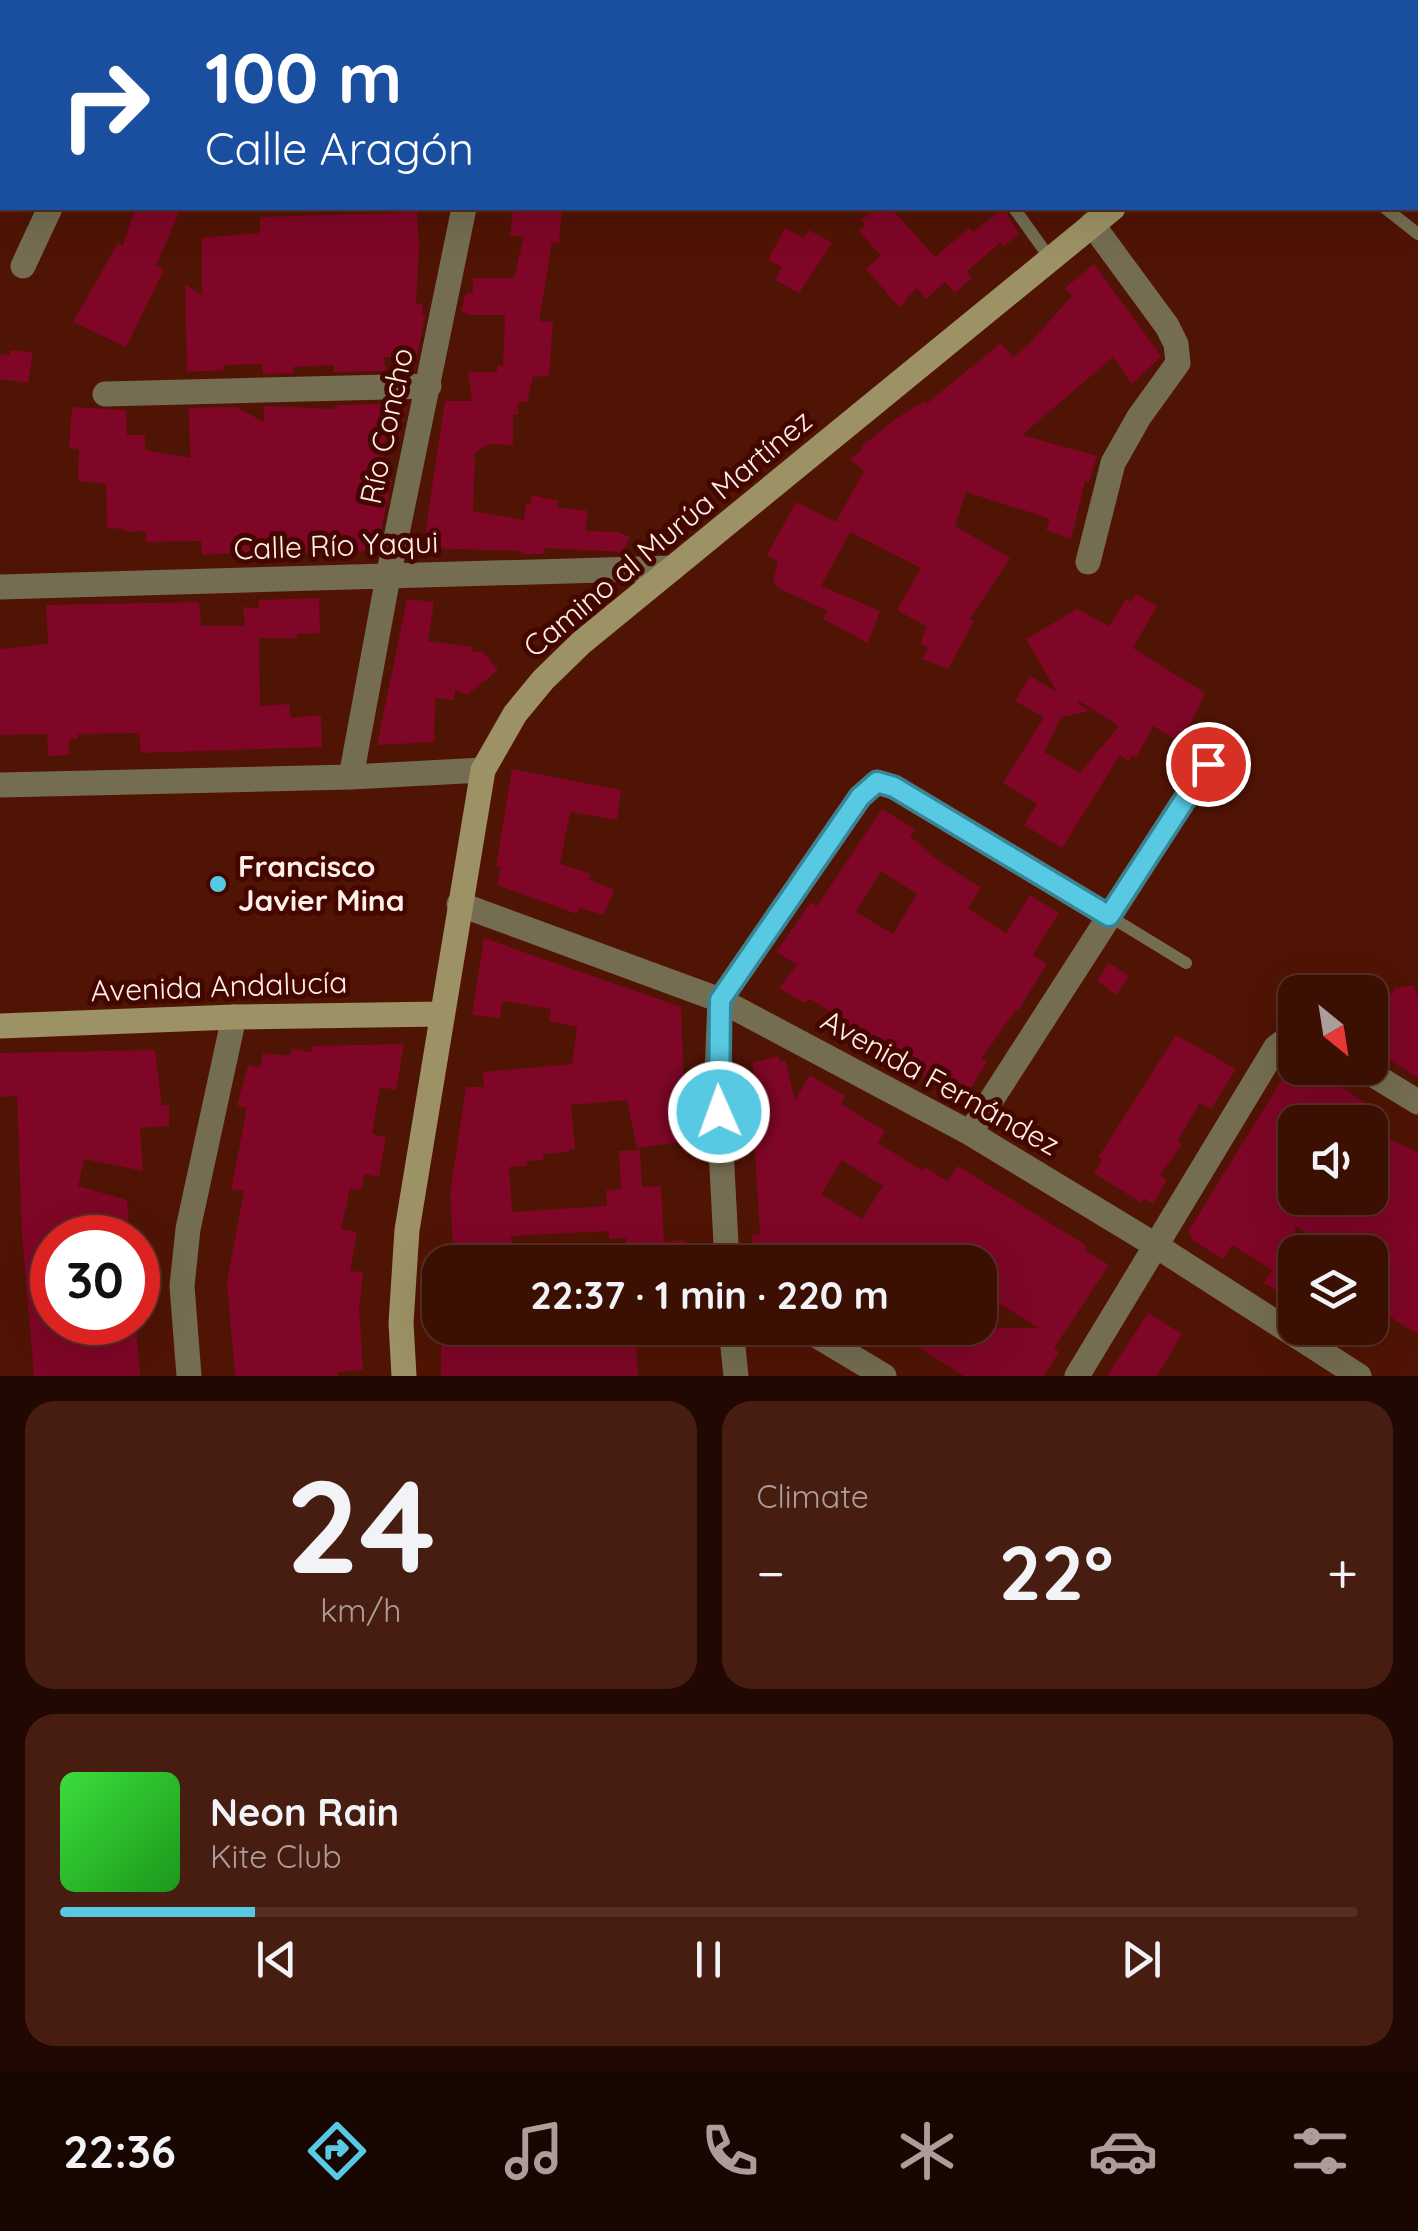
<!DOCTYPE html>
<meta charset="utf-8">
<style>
:root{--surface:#3c0f03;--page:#471d12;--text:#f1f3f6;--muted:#ac9c9a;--line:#552f25;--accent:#58c9e3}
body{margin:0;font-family:Quicksand,sans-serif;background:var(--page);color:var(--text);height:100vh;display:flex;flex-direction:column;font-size:38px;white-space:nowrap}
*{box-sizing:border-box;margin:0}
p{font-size:32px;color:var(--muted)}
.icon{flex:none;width:55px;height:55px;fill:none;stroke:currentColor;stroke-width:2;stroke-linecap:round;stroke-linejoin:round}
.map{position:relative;height:1376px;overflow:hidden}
.drawer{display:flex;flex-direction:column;gap:25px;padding:25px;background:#210802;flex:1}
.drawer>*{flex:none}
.guide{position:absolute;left:0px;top:0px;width:1420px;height:210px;box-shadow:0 10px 40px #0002,0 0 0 2px var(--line);background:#1a4fa0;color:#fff;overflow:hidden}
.needle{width:65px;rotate:150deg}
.buttons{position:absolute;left:1278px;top:975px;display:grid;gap:20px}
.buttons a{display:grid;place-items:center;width:110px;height:110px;border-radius:20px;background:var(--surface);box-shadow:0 10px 40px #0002,0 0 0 2px var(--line);font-size:50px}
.speed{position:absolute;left:30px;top:1215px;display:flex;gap:20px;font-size:50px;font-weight:700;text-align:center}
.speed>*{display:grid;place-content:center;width:130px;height:130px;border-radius:50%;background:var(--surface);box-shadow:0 10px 40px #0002,0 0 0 2px var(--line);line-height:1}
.speed .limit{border:15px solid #d22;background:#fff;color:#111}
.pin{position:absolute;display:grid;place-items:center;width:85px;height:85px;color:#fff;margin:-42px;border:5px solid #fff;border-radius:50%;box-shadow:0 2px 10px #0007}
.me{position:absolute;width:110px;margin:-55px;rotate:358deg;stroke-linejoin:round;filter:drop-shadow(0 0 8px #0008)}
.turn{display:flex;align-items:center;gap:35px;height:210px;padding:0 40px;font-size:45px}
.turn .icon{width:130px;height:130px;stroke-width:2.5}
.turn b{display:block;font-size:70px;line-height:85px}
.big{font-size:75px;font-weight:700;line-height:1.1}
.drawer .card{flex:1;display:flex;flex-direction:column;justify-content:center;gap:15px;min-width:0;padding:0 35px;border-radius:30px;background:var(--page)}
.drawer .dial{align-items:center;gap:0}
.dial b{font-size:130px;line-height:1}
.song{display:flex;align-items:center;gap:30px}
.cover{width:120px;height:120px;border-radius:15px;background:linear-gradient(135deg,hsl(120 70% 55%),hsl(120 70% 35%))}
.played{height:10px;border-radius:5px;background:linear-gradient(90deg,var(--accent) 15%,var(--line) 15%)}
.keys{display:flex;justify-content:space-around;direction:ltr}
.heat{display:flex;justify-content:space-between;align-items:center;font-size:55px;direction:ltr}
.drawer .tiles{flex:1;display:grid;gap:25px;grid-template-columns:1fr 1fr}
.card:last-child{grid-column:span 2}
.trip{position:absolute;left:422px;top:1245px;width:575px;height:100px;border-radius:30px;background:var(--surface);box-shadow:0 10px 40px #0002,0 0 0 2px var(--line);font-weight:700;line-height:100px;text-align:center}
.tabs{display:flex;height:160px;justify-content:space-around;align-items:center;background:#180601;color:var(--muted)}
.tabs .icon{width:70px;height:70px}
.tabs .current{color:var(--accent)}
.tabs b{font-size:45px;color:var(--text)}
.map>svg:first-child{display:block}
.building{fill:#7f0627;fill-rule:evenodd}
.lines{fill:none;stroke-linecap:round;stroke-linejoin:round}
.lane{stroke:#746d51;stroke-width:12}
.street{stroke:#746d51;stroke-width:25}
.secondary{stroke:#9d9265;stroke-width:25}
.route-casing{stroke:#398394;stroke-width:25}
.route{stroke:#58c9e3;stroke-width:18}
.poi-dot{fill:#58c9e3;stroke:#440700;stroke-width:4}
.labels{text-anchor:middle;stroke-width:10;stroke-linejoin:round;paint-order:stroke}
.street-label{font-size:30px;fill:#ffefea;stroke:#440700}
.poi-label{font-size:30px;font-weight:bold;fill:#ffefea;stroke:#440700;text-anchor:start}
</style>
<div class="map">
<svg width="1418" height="1376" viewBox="0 0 1418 1376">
<rect width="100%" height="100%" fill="#501404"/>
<path class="building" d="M135,208h46l-25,57 8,5 -38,77 -53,-25 45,-79 5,3z
M513,208h49l-3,35 -7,-1 -13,79 14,1 -4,54 -16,1 -6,25h-9v13h-5v30l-24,-1 -14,9 -2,58 51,9 2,-16 4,1 2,-10 26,6 -1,6 31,4 -3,20 33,1 12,5 -7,15 -79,-4v6h-22v-3l-99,-3 22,-147h27l-4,-29h29v-6h6l2,-51h-35l-9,-4 5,-18h7v-15h41l10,-42h-14z
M876,208h15l44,49 34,-29 4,4 31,-24 15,26 -15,12 -3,-4 -35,30 6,6 -17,15 -10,-11 -19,17 -9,-11 -18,19 -33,-38 15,-13 -22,-25 6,-6 -4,-5z
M417,212l2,35 -3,56 7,1 -1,10 3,1 -8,43 -33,-1 2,14 -52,1v-7l-41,2 1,6 -31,1 -1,-10 -39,1v5l-36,2 -2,-88 17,11v-57l58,-5v-16z
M785,228l19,10 5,-8 23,13 -33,50 -24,-13 7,-13 -14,-7z
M1094,264l67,92 -29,28 -19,-27 -91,78 75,21 -8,26 -4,-1 -14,58 -25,-9 4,-11 -84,-27 -11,34 55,32 -40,61 4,2 -26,48 -26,-10 6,-11 -8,-4 7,-17 -30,-17 24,-42 -71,-36 -29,54 59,25 -12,32 -45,-24 5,-8 -48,-22 -7,-7 5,-20 -11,-7 29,-53 40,20 28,-51 -14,-12 13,-10 -2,-2 33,-27 30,-19 2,3 75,-61 12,14 15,-12 44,-49 -7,-8z
M10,350l23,2 -5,31 -28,-4v-25l10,1z
M407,403l-7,33 -15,-2 -3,45 10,1 -13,59h-4v12l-74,2v-11h-39v9l-60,4 -1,-14 -55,1v-11l-21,1v-3l-18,-1 -1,-44 -28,-3 1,-32 -10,-1 3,-41 54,3 1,25h18v15l45,8 -1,-50 47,-1 28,15v-16l71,3v-4z
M1136,594l21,12 -24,42 72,45 -23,50 -29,-17 -17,32 -4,-3 -4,6 -8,-6 -58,93 -38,-23 13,-21 -34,-21 41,-66 -29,-16 15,-25 27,16 -31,-53 51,-30 32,17 17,-27 5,3zM1079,701l40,25 -39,47 -36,-21 17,-35 29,-6 -12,-7z
M319,598l1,35 -23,1v4h-38l1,68 29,-2 2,14 30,-3 1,32 -181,6 -2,-20 -61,1v5h-9v16l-21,1 -1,-22 -47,1v-86l48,-5 -2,-39 153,-3 2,24h44l-2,-19 16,1 -1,-8z
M407,599l27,3 -6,39 44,6 -1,4 12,1 15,18 -31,25 -12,-5 -1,10 -19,-2 -1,44 -57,3z
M512,769l109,21 -4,30 -47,-8 -10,52 31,10 -2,6 25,9 -10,26 -25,-7 -2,6 -80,-29 4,-18h-5z
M882,809l33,20 -5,7 25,22 46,30 -13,20 38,25 24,-38 29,18 -26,42 14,9 -29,47 -2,-2 -35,50 6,3 -24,38 -124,-76 3,-5 -32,-20 -6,4 -25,-15 18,-23 -21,-13 35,-50 6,4zM881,871l36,23 -24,40 -37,-22z
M484,938l197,69 5,134 -49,7 -10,-48 -56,5 4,44h-7l1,3 -26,2 1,6 -17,1v5l-18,1 3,45 95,-6 -1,-16 15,-1 -2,-38 21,-1 2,37 19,-1 3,56 21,-2 2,22h-39l-1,-6 -21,2v-20l-17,1v-8l-98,5 2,26h-59l-4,-68 16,-107h18l-1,-15 89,-8 5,-37 -28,-6 2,-12 -49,-8 -2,17 -28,-3z
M1109,963l20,13 -13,19 -19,-14z
M1414,985l4,15v78l-48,-31v-19l25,-40z
M1176,1035l60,34 -25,40 -11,-6 -23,38 5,3 -22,31 7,5 -14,24 -9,-6 -2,5 -48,-30 8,-13 -4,-2z
M404,1044l-8,46 -16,-3 -8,47 14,3 -7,40 -14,-3 -4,16 -11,-1 -9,40 16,3 -7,39 13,1 -4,38 4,60 -26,2 1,4h-103l-8,-94 17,-91 -13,-2 16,-81 -10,-2 11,-41 12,3 3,-15 27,3 2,-7 19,3 1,-6z
M155,1050l7,56 7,-1v21l-29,2 3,43 -59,-12 -6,27 49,14 2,26h-8l1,12h-70v84h84l4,54h-106l-12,-143 -5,-137 -17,1v-44z
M779,1056l1,6 5,-2 10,40 15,-25 35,21 -4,8 44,27 -7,12 45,28 2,-4 22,14 11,-15 129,80 -3,4 25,15 -55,83 5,4 -15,24h-80l-76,-48h151l-59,-36v-30h-226l-2,-28 8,1 -5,-85 -5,-2 14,-35 -12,-50zM842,1160l41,26 -21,33 -41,-25z
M1289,1068h24l62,41 -8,13h-72v76h75v-69l48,24v181l-28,-17 -20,32v-97h-33l-42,-26v76l-31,-19 8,-13 -40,-25 -9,14 -31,-19 -3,-10z
M1148,1313l34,21 -25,42h-50z
M487,1331l1,16 92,-6 1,7 55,-2 2,30h-197v-41z"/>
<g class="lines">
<path class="lane" d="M1014,208l35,49
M1385,208l33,26
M1109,916l77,47"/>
<path class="street" d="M261,2h4
M506,2l1,-2
M791,2v-2
M23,266l27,-58
M105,394l324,-8
M1088,562l25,-99 26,-46 39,-54 -2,-19 -9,-18 -75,-102
M0,587l673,-19
M351,777l37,-200 76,-369
M0,785l351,-8 132,-7
M459,904l261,96 250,133 185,112 204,131
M1362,1068l56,34
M970,1133l238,-370
M727,1262l-10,-188 3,-74 140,-203 17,-15 17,5 215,129
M731,1328l5,48
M804,1328l80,48
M189,1376l-7,-90 6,-57 46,-212
M1077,1376l199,-329 19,-14"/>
<path class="secondary" d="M1371,2l4,-2
M0,1026l234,-9 207,-3
M404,1376l-3,-53 6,-93 76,-460 32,-56 28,-34 38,-37 532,-435"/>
</g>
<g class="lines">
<defs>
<path id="route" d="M719,1112l1,-112 140,-203 17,-15 17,5 215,129 99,-152"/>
</defs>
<use href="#route" class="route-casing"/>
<use href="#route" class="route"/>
</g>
<circle class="poi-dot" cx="218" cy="884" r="10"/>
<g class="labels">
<g class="street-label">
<text transform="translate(387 426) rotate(-78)" y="10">Río Concho</text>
<text transform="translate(668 534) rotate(-40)" y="10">Camino al Murúa Martínez</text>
<text transform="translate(336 546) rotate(-2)" y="10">Calle Río Yaqui</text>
<text transform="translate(219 987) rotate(-2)" y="10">Avenida Andalucía</text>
<text transform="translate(940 1083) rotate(29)" y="10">Avenida Fernández</text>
</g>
<g class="poi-label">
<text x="238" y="877">Francisco<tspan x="238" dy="34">Javier Mina</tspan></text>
</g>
</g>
</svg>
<div class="buttons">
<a><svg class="needle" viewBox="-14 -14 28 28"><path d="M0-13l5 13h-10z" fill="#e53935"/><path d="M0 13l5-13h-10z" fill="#ac9c9a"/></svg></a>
<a><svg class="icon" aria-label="sound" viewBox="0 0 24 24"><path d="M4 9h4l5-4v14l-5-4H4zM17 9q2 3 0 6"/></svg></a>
<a><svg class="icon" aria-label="layers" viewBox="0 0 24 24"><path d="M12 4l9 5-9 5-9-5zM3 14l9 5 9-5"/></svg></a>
</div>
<div class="speed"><div class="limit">30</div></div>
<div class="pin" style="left:1208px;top:764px;background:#d93025"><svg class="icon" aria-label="arrive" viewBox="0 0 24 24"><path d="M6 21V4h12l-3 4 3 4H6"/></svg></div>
<svg class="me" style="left:719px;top:1112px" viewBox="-20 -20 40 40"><circle r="17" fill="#58c9e3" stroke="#fff" stroke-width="3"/><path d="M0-11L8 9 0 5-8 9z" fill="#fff"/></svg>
<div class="trip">22:37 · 1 min · 220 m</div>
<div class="guide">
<div class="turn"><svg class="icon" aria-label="right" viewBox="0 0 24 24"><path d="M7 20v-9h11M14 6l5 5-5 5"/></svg><div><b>100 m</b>Calle Aragón</div></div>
</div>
</div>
<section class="drawer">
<div class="tiles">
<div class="card dial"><b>24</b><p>km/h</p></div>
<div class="card"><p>Climate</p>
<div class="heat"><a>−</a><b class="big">22°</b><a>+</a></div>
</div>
<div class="card">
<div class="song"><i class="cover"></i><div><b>Neon Rain</b><p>Kite Club</p></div></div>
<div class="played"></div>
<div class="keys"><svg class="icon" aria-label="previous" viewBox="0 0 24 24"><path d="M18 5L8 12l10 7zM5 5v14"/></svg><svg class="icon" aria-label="pause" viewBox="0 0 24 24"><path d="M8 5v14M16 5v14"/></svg><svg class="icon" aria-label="next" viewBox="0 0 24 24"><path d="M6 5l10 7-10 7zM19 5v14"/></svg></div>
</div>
</div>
</section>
<nav class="tabs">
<b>22:36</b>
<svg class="icon current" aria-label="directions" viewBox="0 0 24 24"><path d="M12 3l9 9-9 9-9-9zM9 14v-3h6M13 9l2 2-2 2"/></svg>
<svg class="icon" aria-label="music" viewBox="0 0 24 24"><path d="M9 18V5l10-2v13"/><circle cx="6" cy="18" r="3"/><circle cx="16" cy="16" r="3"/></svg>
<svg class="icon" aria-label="phone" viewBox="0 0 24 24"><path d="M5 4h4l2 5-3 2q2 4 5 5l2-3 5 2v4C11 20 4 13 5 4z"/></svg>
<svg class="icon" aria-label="climate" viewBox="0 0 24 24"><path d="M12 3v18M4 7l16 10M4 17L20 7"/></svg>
<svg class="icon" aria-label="car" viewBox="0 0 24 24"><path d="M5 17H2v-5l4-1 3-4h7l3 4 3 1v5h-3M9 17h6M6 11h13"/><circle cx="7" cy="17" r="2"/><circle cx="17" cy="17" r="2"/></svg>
<svg class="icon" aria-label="filters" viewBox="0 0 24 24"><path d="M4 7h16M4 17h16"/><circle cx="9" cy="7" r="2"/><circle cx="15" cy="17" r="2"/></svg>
</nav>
